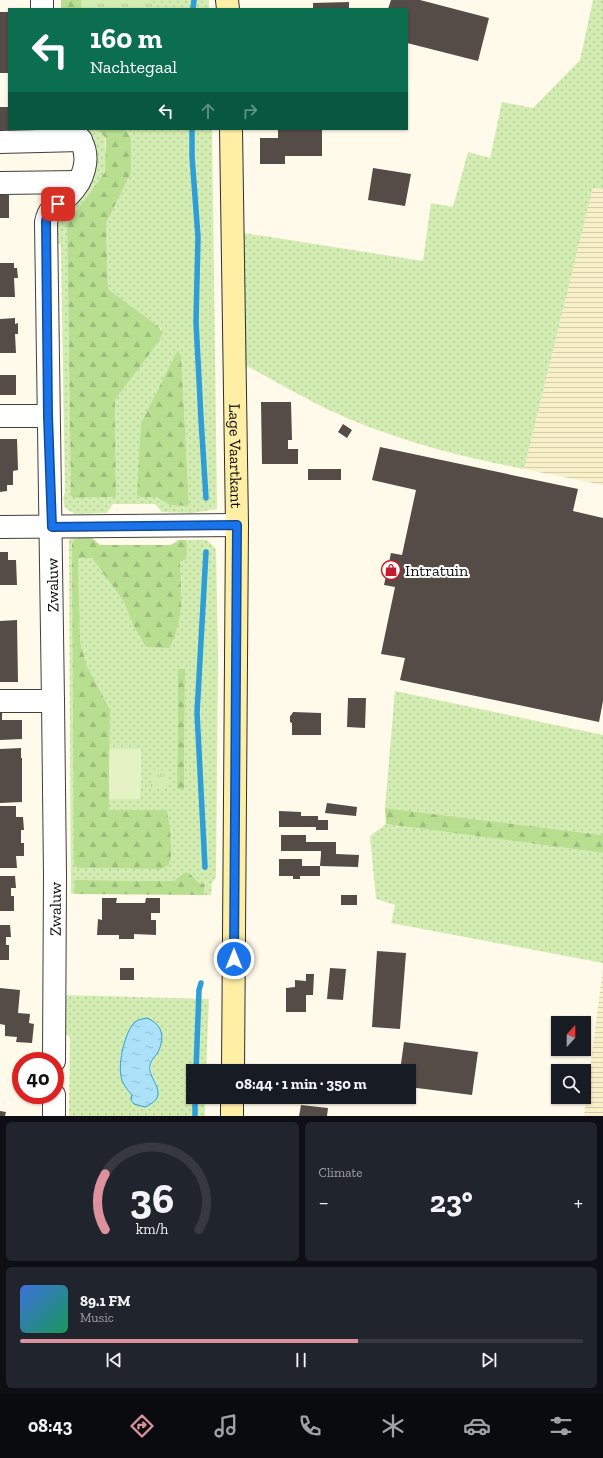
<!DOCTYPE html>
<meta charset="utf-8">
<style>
:root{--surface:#171b24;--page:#20242c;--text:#f1f3f6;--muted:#9ea1a6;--line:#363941;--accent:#dd919c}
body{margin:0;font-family:"Zilla Slab",serif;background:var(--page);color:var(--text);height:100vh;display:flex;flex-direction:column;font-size:15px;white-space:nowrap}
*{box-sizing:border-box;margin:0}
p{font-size:13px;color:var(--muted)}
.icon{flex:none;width:22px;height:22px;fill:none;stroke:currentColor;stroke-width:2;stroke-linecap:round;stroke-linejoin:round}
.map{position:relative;height:1116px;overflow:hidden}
.side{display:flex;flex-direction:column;gap:6px;padding:6px;background:#0d0f14;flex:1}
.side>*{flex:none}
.hud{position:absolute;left:8px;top:8px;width:400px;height:122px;border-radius:0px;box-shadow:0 1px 3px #0004;background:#0b6e4f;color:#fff;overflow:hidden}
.needle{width:26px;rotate:21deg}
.buttons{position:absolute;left:551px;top:1016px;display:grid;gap:8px}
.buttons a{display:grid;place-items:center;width:40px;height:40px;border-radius:0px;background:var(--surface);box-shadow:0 1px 3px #0004;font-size:20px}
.speed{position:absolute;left:12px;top:1052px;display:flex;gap:8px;font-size:20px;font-weight:700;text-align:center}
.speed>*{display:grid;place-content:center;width:52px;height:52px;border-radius:50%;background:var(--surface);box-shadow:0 1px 3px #0004;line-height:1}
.speed .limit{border:6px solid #d22;background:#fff;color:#111}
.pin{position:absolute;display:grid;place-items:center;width:34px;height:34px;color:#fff;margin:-17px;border-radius:8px;box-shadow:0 2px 6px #0006}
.me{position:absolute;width:44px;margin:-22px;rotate:0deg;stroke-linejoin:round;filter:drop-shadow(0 0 3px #0008)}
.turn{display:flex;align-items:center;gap:14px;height:84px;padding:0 16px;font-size:18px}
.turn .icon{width:52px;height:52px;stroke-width:2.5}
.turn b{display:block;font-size:28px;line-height:34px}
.lanes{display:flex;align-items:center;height:38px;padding:0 16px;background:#0003;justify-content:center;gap:20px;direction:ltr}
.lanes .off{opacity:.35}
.big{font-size:30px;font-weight:700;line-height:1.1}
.side .tile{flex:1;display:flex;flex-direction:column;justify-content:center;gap:6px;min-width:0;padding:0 14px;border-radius:6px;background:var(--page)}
.side .dial{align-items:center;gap:0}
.dial svg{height:104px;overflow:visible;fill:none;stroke:var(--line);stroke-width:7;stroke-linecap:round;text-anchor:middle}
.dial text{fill:var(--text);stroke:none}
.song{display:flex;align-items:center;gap:12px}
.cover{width:48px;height:48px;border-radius:6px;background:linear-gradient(135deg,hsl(220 70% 55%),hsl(150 70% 35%))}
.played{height:4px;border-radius:2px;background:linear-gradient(90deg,var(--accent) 60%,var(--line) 60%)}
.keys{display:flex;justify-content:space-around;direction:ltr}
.heat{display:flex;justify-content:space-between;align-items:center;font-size:22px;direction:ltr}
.side .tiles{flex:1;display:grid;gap:6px;grid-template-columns:1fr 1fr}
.tile:last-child{grid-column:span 2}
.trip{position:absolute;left:186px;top:1064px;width:230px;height:40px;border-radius:0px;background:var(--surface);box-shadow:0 1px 3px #0004;font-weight:700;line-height:40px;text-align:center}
.tabs{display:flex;height:64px;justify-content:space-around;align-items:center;background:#090b0e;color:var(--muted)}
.tabs .icon{width:28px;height:28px}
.tabs .active{color:var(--accent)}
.tabs b{font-size:18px;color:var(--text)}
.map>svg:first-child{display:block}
.farmland{fill:url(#farmland-rules)}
.grass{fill:url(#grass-dots);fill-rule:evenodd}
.forest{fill:url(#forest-firs)}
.park{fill:url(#park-tufts)}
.pitch{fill:#e5f2c4}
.water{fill:url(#water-ripples);stroke:#2d9ed7}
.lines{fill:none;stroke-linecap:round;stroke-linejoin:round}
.stream{stroke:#2d9ed7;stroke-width:5.5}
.building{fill:#554c47}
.street-casing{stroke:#3f3f3f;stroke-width:24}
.secondary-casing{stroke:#2e2e2e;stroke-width:24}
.street{stroke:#fff;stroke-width:22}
.secondary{stroke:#ffefa5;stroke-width:22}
.route-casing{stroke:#114b97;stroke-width:10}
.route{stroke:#1a73e8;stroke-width:7}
.labels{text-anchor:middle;stroke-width:4;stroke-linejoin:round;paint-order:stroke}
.street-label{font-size:16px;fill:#0c0c0c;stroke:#fff}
.poi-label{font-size:16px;fill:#0c0c0c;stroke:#fff;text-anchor:start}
</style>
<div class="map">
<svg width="603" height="1116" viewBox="0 0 603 1116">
<defs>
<pattern id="farmland-rules" width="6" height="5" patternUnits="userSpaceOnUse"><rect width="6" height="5" fill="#f7f0c8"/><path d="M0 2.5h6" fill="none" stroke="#d3cdab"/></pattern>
<pattern id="grass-dots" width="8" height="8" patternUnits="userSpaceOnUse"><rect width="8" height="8" fill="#d3ecb1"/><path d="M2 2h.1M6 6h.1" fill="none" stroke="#b4c997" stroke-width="1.8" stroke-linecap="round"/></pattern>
<pattern id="forest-firs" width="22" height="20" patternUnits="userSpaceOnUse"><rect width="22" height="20" fill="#b8de90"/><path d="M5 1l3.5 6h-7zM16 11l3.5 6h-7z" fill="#9dbd7b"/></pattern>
<pattern id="park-tufts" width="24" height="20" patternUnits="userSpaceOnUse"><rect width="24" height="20" fill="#d3ecb1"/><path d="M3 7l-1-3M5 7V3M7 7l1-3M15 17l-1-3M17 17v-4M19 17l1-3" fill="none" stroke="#b4c997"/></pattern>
<pattern id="water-ripples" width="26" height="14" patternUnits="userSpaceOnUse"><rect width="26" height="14" fill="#abe2fa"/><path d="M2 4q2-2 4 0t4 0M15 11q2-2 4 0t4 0" fill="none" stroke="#92c1d5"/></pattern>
</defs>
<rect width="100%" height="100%" fill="#fffaea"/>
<path class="farmland" d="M593,186l10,3v296l-79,-16z
M603,968v148h-19z"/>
<path class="grass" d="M152,0h57v9h-57z
M593,0h10v189l-10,-2 -69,282c-67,-13 -133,-30 -195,-59 -29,-14 -56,-30 -84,-45l-1,-132 179,28 8,-58 22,4 15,-55 22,6 12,-56 31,6 47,-48z
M79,129h18l8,8 1,32 -3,6 -36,49 4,272 2,2 43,-1 -1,-97 47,-63v-8l-4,-3 -50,-37v-2l-2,-64 25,-83 -6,-11h87l5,380 -25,4 -30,-1 -7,-8h-42l-6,9 -32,1 -10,-6 -2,-10 2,-6 -4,-247 -7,-5 -1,-23 27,-27zM180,352l1,2 8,150 -2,2 -17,-1 -14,-8h-16l1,-74 35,-70z
M70,538h9l-4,1v328l2,1 84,1 6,-59h-58v-11h31l1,-50h-31v-38l-23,-45 -8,-24 -1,-85 14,1 32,44 9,23 14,23 33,-35 2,-26 -2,-25 7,-21 -1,-1h21l9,9 2,107 -2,221 -4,6 -1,12h-7l2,-11h-7l-14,-12 -11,9 -99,-1 -1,13 2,1h-5l-2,-354zM178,669h7l-1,121 -7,-1z
M395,691l208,44v100l-218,-27z
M386,824l217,29v110l-212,-40 4,-18 -19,-6 -6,-63z
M63,995l146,4 -3,72h-13v26h12v19h-136l1,-79 -8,-5zM131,1026l26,27c-10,15 -6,19 0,34l-25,8c-5,-6 -10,-11 -11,-19 -3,-16 3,-35 10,-50z"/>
<path class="forest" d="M61,0h20v9h-20z
M97,129h28l5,8 1,3v32l-25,51 2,66 50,37 5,6 -3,8 -45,60 1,97 -43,1 -2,-2 -4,-272 38,-52 1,-32 -1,-3z
M178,351l3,3 8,150 -2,2 -17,-1 -14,-8h-16l-3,-2 4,-72 35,-70z
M79,538h13l8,7h71l8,-5h7l1,3 -1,16 -6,3c2,29 4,61 -11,86l-23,-1 -13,-22 -9,-23 -32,-44h-14l2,84 7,24 23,44 -1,100h58c2,12 7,45 2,54 -2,3 -5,4 -8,5l-84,-1 -3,-3 -2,-318c0,-6 2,-8 7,-9z
M178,669h7l-1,121 -7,-1z
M385,808l218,27v18l-217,-29z
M185,872l4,1 10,10 6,1 -1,11 -128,-1 -2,-1 1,-13 99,1z"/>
<path class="park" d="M81,0h71v9h-71z
M151,770h17l-1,19h-16z"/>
<path class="pitch" d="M110,749h31l-1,50h-31z"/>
<path class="water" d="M147,1018c17,7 18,21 10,36 -3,3 -6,7 -7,11 -3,15 23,30 -5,42l-11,-3 -3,-4 1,-5c-5,-6 -10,-11 -11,-19 -3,-13 4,-45 14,-54 4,-3 8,-3 12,-4z"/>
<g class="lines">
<path class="stream" d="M193,9l1,-9
M192,129v27l6,81 -2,85 5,97 5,79
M205,867l-8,-154 9,-161
M196,1071l3,-81 2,-7
M195,1116v-19"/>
</g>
<path class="building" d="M391,0h29l69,18 -11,43 -71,-18v-34h-19z
M349,2v7h-36v-6z
M0,12h9v61h-9z
M0,107h8v24l-8,-1z
M278,129h44v27h-37v8h-25v-26h18z
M373,168l38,6 -6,32 -37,-6z
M0,195h9v23h-9z
M0,263h14v5h3l1,10h-4l1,19h-15z
M15,318v6l3,-1v11h-3l1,19h-16v-34z
M0,375h16v20h-16z
M261,402h30l1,38h-4v9h10v15h-36z
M343,424l9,6 -5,8 -9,-6z
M0,439h17l1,31 -5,1v14h-6v6l-7,1z
M380,447l198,42 -5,22 30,7v183l-4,21 -199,-42 5,-22 -24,-4 14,-67 -11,-2 7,-32 11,2 14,-65 -44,-10z
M308,469h33v11h-33z
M0,552h8v8h8l1,25h-17z
M17,620l1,62h-18v-61z
M348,698h18l-1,30 -18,-1z
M0,710h2v10h20v19l-22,1z
M293,712l28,1v22h-29v-12l-2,-1v-6l2,-2z
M21,748v10h1v44l-22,1v-54z
M327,803l30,4 -1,9 -31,-3z
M0,806h16v11h7l1,13h-3v13h3v13h-8l1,12h-17z
M279,811l22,1v4h17v4h10v10h-12v-3h-37z
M281,835h25v7h30v12l23,1 -1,12 -38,-1v10h-20v3h-7v-3h-14v-17h23v7h18l1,-12v-3h-40z
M0,876h15l1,12h-5v8h3v15h-14z
M341,895h16v10h-16z
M102,898h15l-1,5h29l1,-5h14v15h-9v7h5v15l-22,-1v5h-15v-4h-22l1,-16 4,1z
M0,925h10l1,12h-5v8h3v15h-9z
M377,951l29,2 -6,76 -28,-2z
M120,968h14v12h-14z
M330,968l16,1 -3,31 -16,-1z
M306,974h8l-1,21h-7v17h-20v-24l9,-1v-7l11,1z
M0,988l20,2 -2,23 12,1 -1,9 5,1 -2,19 -16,-1 1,-5 -12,-1v-11l-5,-1z
M404,1042l74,10 -6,43 -63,-8v-16h-9z
M301,1105l27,3 -1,8h-28z
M0,1111l6,1 -1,4h-5z"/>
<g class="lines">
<defs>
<g id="street">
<path d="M42,0v9"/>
<path d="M0,142l81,-2"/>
<path d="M0,183l79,-1"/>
<path d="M0,416h48"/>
<path d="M0,527l237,-2"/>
<path d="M0,701h53"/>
<path id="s1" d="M54,1061l1,-186 -2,-174 -7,-479c4,-18 12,-15 23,-27 14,-14 22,-36 12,-54 -2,-4 -6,-8 -10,-12"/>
<path d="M54,1116v-21"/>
</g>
<g id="secondary">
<path d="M227,0l1,9"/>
<path id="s2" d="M231,129l6,396 -4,546"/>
<path d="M232,1116v-19"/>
</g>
</defs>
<use href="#street" class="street-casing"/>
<use href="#secondary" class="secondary-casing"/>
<use href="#street" class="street"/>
<use href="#secondary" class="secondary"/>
</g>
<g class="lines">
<defs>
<path id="route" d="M58,204l-10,7 -2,11 2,194 4,111 185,-2 -3,434"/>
</defs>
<use href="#route" class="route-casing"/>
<use href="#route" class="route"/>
</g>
<defs>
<symbol id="shop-ring" viewBox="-11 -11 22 22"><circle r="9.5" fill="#fff" stroke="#c51a2d" stroke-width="1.5"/><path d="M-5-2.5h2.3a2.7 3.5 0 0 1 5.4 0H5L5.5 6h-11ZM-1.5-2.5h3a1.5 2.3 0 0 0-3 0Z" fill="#c51a2d"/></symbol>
</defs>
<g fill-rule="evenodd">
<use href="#shop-ring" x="380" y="559" width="22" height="22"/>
</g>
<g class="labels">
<g class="street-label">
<text dy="6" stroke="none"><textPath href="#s2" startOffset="327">Lage Vaartkant</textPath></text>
<text transform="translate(52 585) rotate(-91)" y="6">Zwaluw</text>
<text dy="6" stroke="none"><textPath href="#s1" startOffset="152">Zwaluw</textPath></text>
</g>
<g class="poi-label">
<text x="405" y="576">Intratuin</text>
</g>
</g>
</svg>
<div class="buttons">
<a><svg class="needle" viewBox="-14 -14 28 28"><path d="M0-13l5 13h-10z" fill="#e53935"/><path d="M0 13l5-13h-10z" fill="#9ea1a6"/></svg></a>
<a><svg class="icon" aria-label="search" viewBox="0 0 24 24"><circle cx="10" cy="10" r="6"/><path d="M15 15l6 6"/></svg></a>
</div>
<div class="speed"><div class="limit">40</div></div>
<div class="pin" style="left:58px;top:204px;background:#d93025"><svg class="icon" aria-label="arrive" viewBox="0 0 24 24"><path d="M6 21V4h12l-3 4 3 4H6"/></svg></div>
<svg class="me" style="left:234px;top:959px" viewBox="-20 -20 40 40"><circle r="17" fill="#1a73e8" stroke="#fff" stroke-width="3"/><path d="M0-11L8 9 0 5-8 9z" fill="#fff"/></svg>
<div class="trip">08:44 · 1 min · 350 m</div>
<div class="hud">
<div class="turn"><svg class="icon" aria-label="left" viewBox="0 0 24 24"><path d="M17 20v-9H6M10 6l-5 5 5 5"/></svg><div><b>160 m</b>Nachtegaal</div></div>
<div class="lanes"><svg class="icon" aria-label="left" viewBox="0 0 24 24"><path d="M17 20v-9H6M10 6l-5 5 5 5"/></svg><svg class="icon off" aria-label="ahead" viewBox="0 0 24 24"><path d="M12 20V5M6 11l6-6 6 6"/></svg><svg class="icon off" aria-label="right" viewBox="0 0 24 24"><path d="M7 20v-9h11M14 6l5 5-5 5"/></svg></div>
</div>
</div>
<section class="side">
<div class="tiles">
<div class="tile dial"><svg viewBox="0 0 100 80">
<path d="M14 69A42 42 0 1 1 86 69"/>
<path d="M14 69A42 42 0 0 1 14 26" stroke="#dd919c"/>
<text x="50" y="56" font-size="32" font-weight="700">36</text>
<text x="50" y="72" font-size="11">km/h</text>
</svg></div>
<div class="tile"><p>Climate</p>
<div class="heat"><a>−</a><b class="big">23°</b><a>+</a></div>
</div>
<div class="tile">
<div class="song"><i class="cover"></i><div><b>89.1 FM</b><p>Music</p></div></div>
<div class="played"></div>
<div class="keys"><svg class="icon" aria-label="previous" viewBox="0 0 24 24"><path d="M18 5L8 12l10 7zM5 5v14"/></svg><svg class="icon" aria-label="pause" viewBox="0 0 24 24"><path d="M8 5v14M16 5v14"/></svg><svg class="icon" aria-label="next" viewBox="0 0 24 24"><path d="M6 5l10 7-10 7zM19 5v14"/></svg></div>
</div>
</div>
</section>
<nav class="tabs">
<b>08:43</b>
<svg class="icon active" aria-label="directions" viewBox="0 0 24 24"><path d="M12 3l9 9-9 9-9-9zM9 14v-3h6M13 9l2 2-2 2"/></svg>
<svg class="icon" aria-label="music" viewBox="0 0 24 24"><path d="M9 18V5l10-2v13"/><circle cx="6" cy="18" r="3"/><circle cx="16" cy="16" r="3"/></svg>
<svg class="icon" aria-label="phone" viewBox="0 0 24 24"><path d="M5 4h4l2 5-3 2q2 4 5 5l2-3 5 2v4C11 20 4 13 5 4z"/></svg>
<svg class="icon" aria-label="climate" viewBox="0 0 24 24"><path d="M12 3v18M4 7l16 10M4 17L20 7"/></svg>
<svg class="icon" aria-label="car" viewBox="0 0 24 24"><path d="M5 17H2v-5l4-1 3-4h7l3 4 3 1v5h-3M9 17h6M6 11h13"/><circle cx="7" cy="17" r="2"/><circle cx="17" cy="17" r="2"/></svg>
<svg class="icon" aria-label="filters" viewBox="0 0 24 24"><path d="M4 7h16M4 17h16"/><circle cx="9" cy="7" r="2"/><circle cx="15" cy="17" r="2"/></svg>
</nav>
